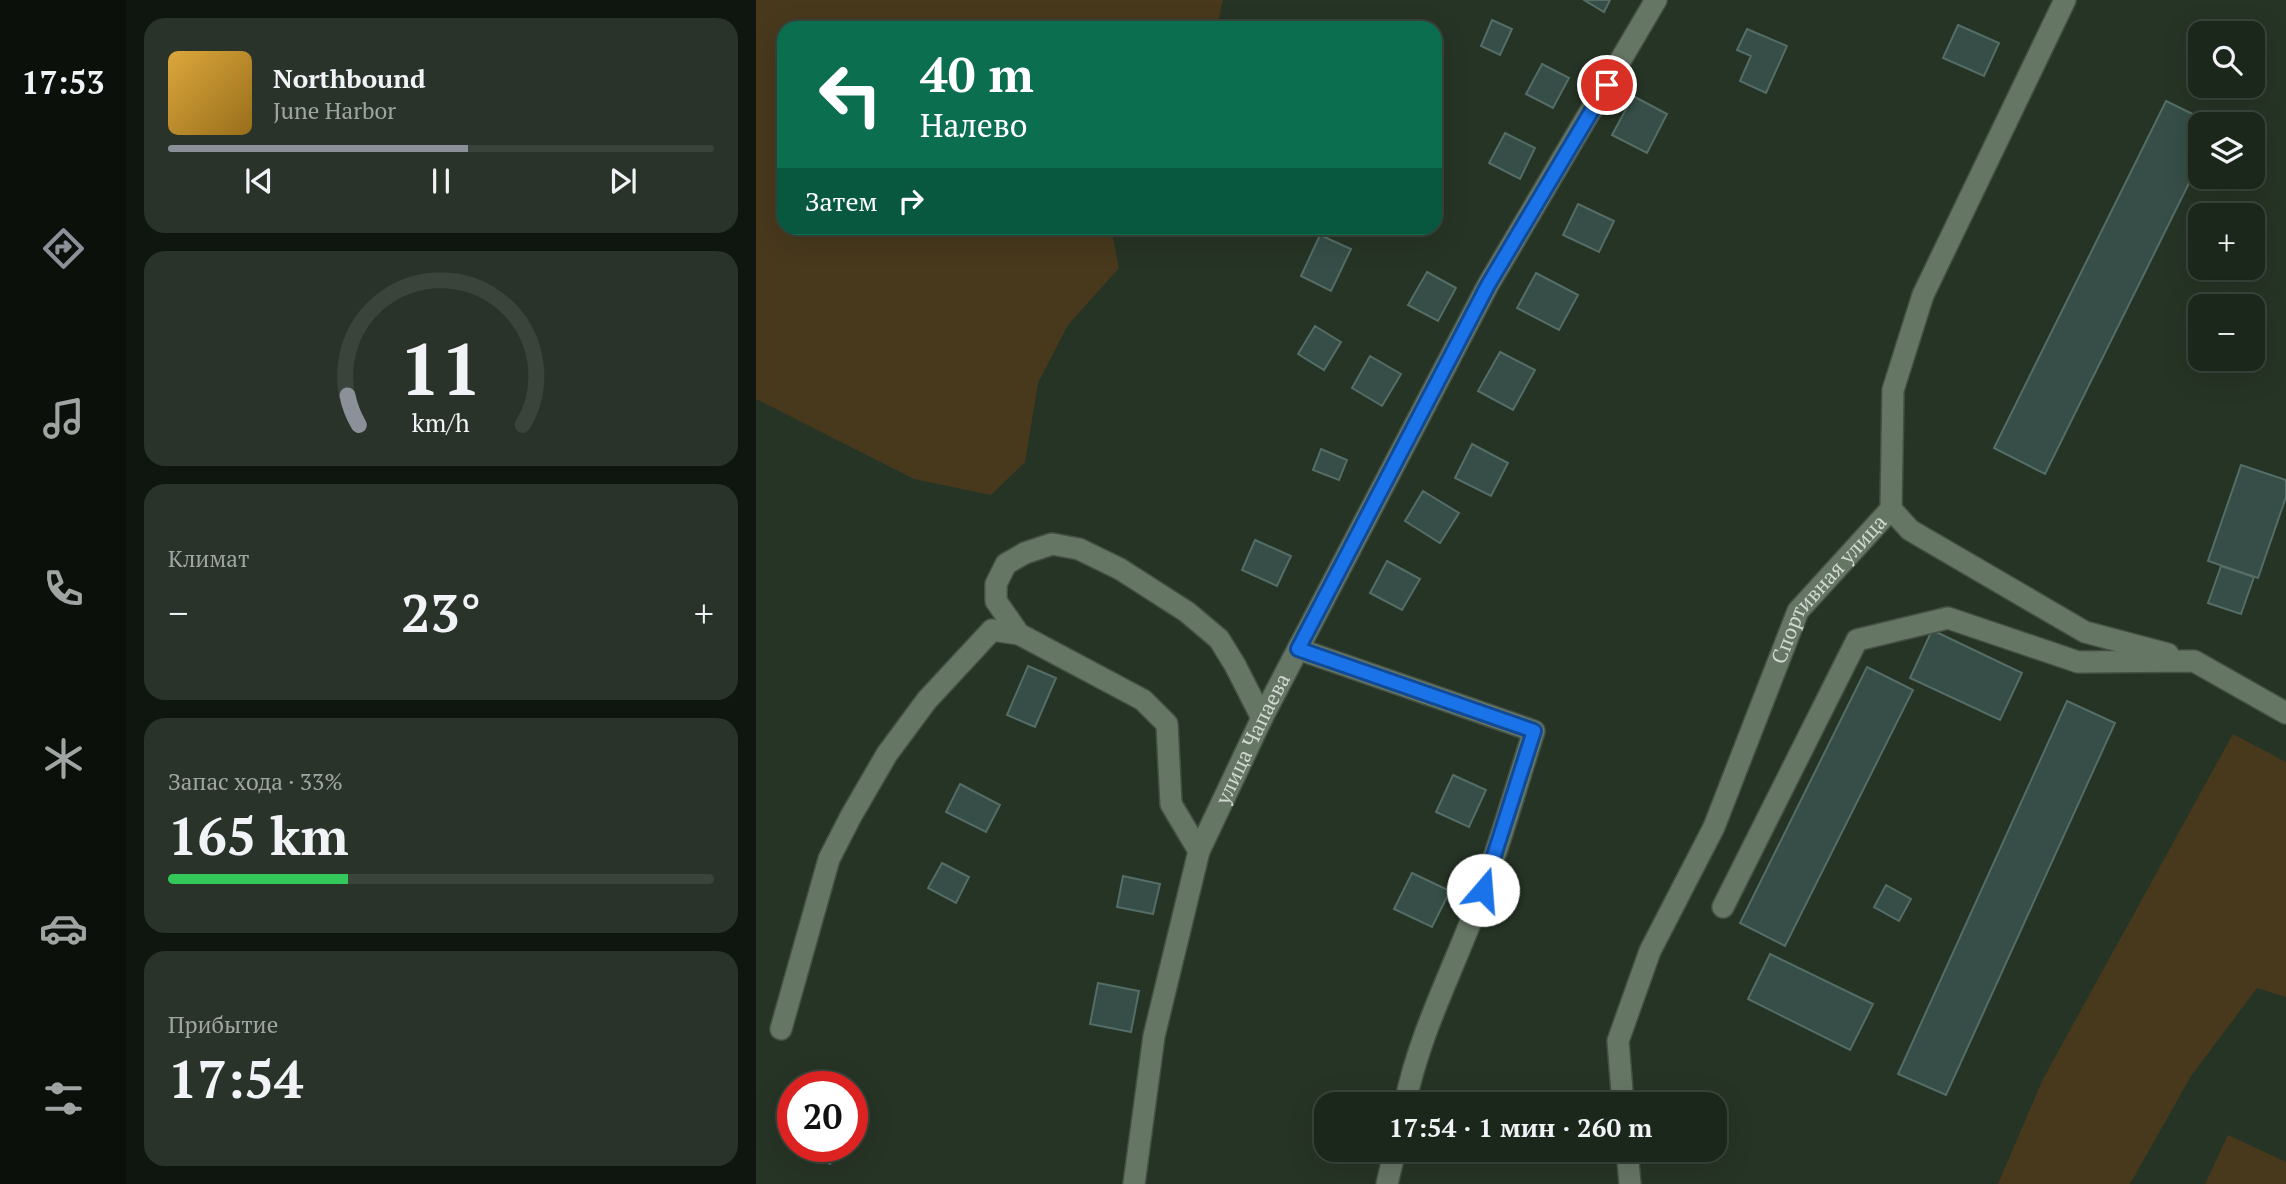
<!DOCTYPE html>
<html lang="ru">
<meta charset="utf-8">
<style>
:root{--surface:#1c271c;--page:#293329;--text:#f1f3f6;--muted:#a0a5a3;--line:#3a443b;--accent:#8c9099}
body{margin:0;font-family:"PT Serif",serif;background:var(--page);color:var(--text);height:100vh;display:flex;flex-direction:column;font-size:26px;white-space:nowrap}
*{box-sizing:border-box;margin:0}
p{font-size:23px;color:var(--muted)}
.icon{flex:none;width:38px;height:38px;fill:none;stroke:currentColor;stroke-width:2;stroke-linecap:round;stroke-linejoin:round}
.map{position:relative;flex:1;overflow:hidden}
.panel{display:flex;flex-direction:column;gap:18px;padding:18px;background:#0f150f;width:630px}
.panel>*{flex:none}
.guide{position:absolute;left:21px;top:21px;width:665px;height:214px;border-radius:21px;box-shadow:0 7px 28px #0002,0 0 0 2px var(--line);background:#0b6e4f;color:#fff;overflow:hidden}
.fabs{position:absolute;left:1432px;top:21px;display:grid;gap:14px}
.fabs a{display:grid;place-items:center;width:77px;height:77px;border-radius:14px;background:var(--surface);box-shadow:0 7px 28px #0002,0 0 0 2px var(--line);font-size:35px}
.speed{position:absolute;left:21px;top:1071px;display:flex;gap:14px;font-size:35px;font-weight:700;text-align:center}
.speed>*{display:grid;place-content:center;width:91px;height:91px;border-radius:50%;background:var(--surface);box-shadow:0 7px 28px #0002,0 0 0 2px var(--line);line-height:1}
.speed .limit{border:10px solid #d22;background:#fff;color:#111}
.pin{position:absolute;display:grid;place-items:center;width:60px;height:60px;color:#fff;margin:-30px;border:4px solid #fff;border-radius:50%;box-shadow:0 2px 7px #0007}
.me{position:absolute;width:77px;margin:-38px;rotate:18deg;stroke-linejoin:round;filter:drop-shadow(0 0 5px #0008)}
.turn{display:flex;align-items:center;gap:24px;height:147px;padding:0 28px;font-size:32px}
.turn .icon{width:91px;height:91px;stroke-width:2.5}
.turn b{display:block;font-size:49px;line-height:60px}
.then{display:flex;align-items:center;height:66px;padding:0 28px;background:#0003;gap:14px;font-size:26px}
.big{font-size:52px;font-weight:600;line-height:1.1}
.panel .widget{flex:1;display:flex;flex-direction:column;justify-content:center;gap:10px;min-width:0;padding:0 24px;border-radius:21px;background:var(--page)}
.panel .dial{align-items:center;gap:0}
.dial svg{height:182px;overflow:visible;fill:none;stroke:var(--line);stroke-width:7;stroke-linecap:round;text-anchor:middle}
.dial text{fill:var(--text);stroke:none}
.song{display:flex;align-items:center;gap:21px}
.cover{width:84px;height:84px;border-radius:10px;background:linear-gradient(135deg,hsl(40 70% 55%),hsl(40 70% 35%))}
.played{height:7px;border-radius:4px;background:linear-gradient(90deg,var(--accent) 55%,var(--line) 55%)}
.keys{display:flex;justify-content:space-around;direction:ltr}
.heat{display:flex;justify-content:space-between;align-items:center;font-size:38px;direction:ltr}
.charge{height:10px;border-radius:5px;background:linear-gradient(90deg,#34c759 33%,var(--line) 0)}
.trip{position:absolute;left:558px;top:1092px;width:413px;height:70px;border-radius:21px;background:var(--surface);box-shadow:0 7px 28px #0002,0 0 0 2px var(--line);font-weight:600;line-height:70px;text-align:center}
main{display:flex;flex:1;min-height:0}
.tab-bar{display:flex;flex-direction:column;width:126px;justify-content:space-around;align-items:center;background:#0b100b;color:var(--muted)}
.tab-bar .icon{width:49px;height:49px}
.tab-bar .current{color:var(--accent)}
.tab-bar b{font-size:32px;color:var(--text)}
.map>svg:first-child{display:block}
.green{fill:#48391d}
.building{fill:#364e47;stroke:#546d66;stroke-width:2}
.lines{fill:none;stroke-linecap:round;stroke-linejoin:round}
.minor-casing{stroke:#445044;stroke-width:24}
.minor{stroke:#667665;stroke-width:21}
.route-casing{stroke:#114b97;stroke-width:18}
.route{stroke:#1a73e8;stroke-width:12}
.labels{text-anchor:middle;stroke-width:7;stroke-linejoin:round;paint-order:stroke}
.street-label{font-size:21px;fill:#d0d9d0;stroke:#263425}
</style>
<main>
<nav class="tab-bar">
<b>17:53</b>
<svg class="icon current" aria-label="directions" viewBox="0 0 24 24"><path d="M12 3l9 9-9 9-9-9zM9 14v-3h6M13 9l2 2-2 2"/></svg>
<svg class="icon" aria-label="music" viewBox="0 0 24 24"><path d="M9 18V5l10-2v13"/><circle cx="6" cy="18" r="3"/><circle cx="16" cy="16" r="3"/></svg>
<svg class="icon" aria-label="phone" viewBox="0 0 24 24"><path d="M5 4h4l2 5-3 2q2 4 5 5l2-3 5 2v4C11 20 4 13 5 4z"/></svg>
<svg class="icon" aria-label="climate" viewBox="0 0 24 24"><path d="M12 3v18M4 7l16 10M4 17L20 7"/></svg>
<svg class="icon" aria-label="car" viewBox="0 0 24 24"><path d="M5 17H2v-5l4-1 3-4h7l3 4 3 1v5h-3M9 17h6M6 11h13"/><circle cx="7" cy="17" r="2"/><circle cx="17" cy="17" r="2"/></svg>
<svg class="icon" aria-label="filters" viewBox="0 0 24 24"><path d="M4 7h16M4 17h16"/><circle cx="9" cy="7" r="2"/><circle cx="15" cy="17" r="2"/></svg>
</nav>
<section class="panel">
<div class="widget">
<div class="song"><i class="cover"></i><div><b>Northbound</b><p>June Harbor</p></div></div>
<div class="played"></div>
<div class="keys"><svg class="icon" aria-label="previous" viewBox="0 0 24 24"><path d="M18 5L8 12l10 7zM5 5v14"/></svg><svg class="icon" aria-label="pause" viewBox="0 0 24 24"><path d="M8 5v14M16 5v14"/></svg><svg class="icon" aria-label="next" viewBox="0 0 24 24"><path d="M6 5l10 7-10 7zM19 5v14"/></svg></div>
</div>
<div class="widget dial"><svg viewBox="0 0 100 80">
<path d="M14 69A42 42 0 1 1 86 69"/>
<path d="M14 69A42 42 0 0 1 9 56" stroke="#8c9099"/>
<text x="50" y="56" font-size="32" font-weight="700">11</text>
<text x="50" y="72" font-size="11">km/h</text>
</svg></div>
<div class="widget"><p>Климат</p>
<div class="heat"><a>−</a><b class="big">23°</b><a>+</a></div>
</div>
<div class="widget"><p>Запас хода · 33%</p><b class="big">165 km</b><div class="charge"></div></div>
<div class="widget"><p>Прибытие</p><b class="big">17:54</b></div>
</section>
<div class="map">
<svg width="1530" height="1184" viewBox="0 0 1530 1184">
<rect width="100%" height="100%" fill="#263425"/>
<path class="green" d="M0,0h467l-6,28h-433v200h327l8,40 -51,57 -30,58 -13,79 -34,33 -77,-16 -158,-80z
M1477,734l53,28v235l-29,-9 -66,88 -61,108h-132l45,-105z
M1472,1135l58,27v22h-81z"/>
<path class="building" d="M828,0h26l-6,12z
M736,20l20,9 -12,26 -19,-9z
M1202,25l41,18 -15,33 -41,-18z
M991,29l40,17 -21,47 -26,-12 11,-25 -14,-6z
M786,64l27,14 -16,30 -27,-14z
M877,96l34,18 -20,39 -35,-18z
M1410,101l47,23h-13v37l-155,313 -51,-26z
M749,133l30,15 -15,31 -31,-16z
M822,204l36,17 -15,31 -36,-17z
M564,235l31,14 -20,42 -30,-15z
M671,272l29,16 -18,33 -30,-16z
M780,273l42,22 -19,35 -42,-22z
M559,326l26,16 -17,28 -26,-16z
M744,352l35,18 -22,40 -35,-19z
M614,356l31,18 -19,32 -30,-18z
M716,444l36,19 -17,33 -36,-18z
M565,449l26,11 -8,20 -26,-10z
M1485,465l45,15v17l-28,81 -50,-17z
M667,491l36,22 -19,30 -35,-22z
M499,540l36,16 -14,30 -35,-16z
M631,561l33,18 -18,31 -32,-17z
M1465,566l33,11 -13,37 -33,-11z
M1176,630l90,43 -22,47 -90,-42z
M272,666l28,12 -21,49 -28,-12z
M1111,667l46,23 -128,256 -45,-23z
M1311,701l48,22 -169,372 -48,-21z
M697,775l33,15 -17,37 -33,-15z
M204,784l40,21 -14,27 -40,-20z
M186,863l27,14 -13,26 -28,-15z
M656,873l38,18 -18,36 -38,-18z
M367,876l37,8 -7,30 -36,-7z
M1130,885l25,14 -12,22 -25,-14z
M1014,954l103,50 -23,46 -102,-51z
M342,983l41,8 -8,41 -41,-8z
M37,1141v5h44l-7,18 -40,-16z"/>
<g class="lines">
<defs>
<g id="minor">
<path d="M1135,509l19,21 175,102 83,22"/>
<path d="M263,634l-23,-33v-17l10,-20 19,-11 27,-9 27,5 41,20 67,43 32,27 16,26 27,53"/>
<path d="M542,649l236,82c-17,53 -32,106 -51,158 -25,72 -63,140 -78,215"/>
<path d="M967,907l134,-267 91,-22 130,44 116,-1 92,52"/>
<path d="M25,1029l48,-170 22,-43 36,-62 40,-54 65,-70 27,4 124,66 24,24 4,80 28,47"/>
<path id="s1" d="M867,1104l-5,-63 32,-90 64,-124 84,-216 93,-102 2,-119 30,-95 142,-295"/>
<path d="M871,1150l3,34"/>
<path id="s2" d="M378,1184l20,-148 45,-185 63,-133 226,-433 168,-285"/>
<path d="M631,1184l8,-34"/>
</g>
</defs>
<use href="#minor" class="minor-casing"/>
<use href="#minor" class="minor"/>
</g>
<g class="lines">
<defs>
<path id="route" d="M727,890l51,-159 -236,-82 190,-364 119,-200"/>
</defs>
<use href="#route" class="route-casing"/>
<use href="#route" class="route"/>
</g>
<g class="labels">
<g class="street-label">
<text dy="7" stroke="none"><textPath href="#s1" startOffset="565">Спортивная улица</textPath></text>
<text dy="7" stroke="none"><textPath href="#s2" startOffset="464">улица Чапаева</textPath></text>
</g>
</g>
</svg>
<div class="fabs">
<a><svg class="icon" aria-label="search" viewBox="0 0 24 24"><circle cx="10" cy="10" r="6"/><path d="M15 15l6 6"/></svg></a>
<a><svg class="icon" aria-label="layers" viewBox="0 0 24 24"><path d="M12 4l9 5-9 5-9-5zM3 14l9 5 9-5"/></svg></a>
<a>+</a>
<a>−</a>
</div>
<div class="speed"><div class="limit">20</div></div>
<div class="pin" style="left:851px;top:85px;background:#d93025"><svg class="icon" aria-label="arrive" viewBox="0 0 24 24"><path d="M6 21V4h12l-3 4 3 4H6"/></svg></div>
<svg class="me" style="left:727px;top:890px" viewBox="-20 -20 40 40"><circle r="19" fill="#fff"/><path d="M0-13L10 11 0 6-10 11z" fill="#1a73e8"/></svg>
<div class="trip">17:54 · 1 мин · 260 m</div>
<div class="guide">
<div class="turn"><svg class="icon" aria-label="left" viewBox="0 0 24 24"><path d="M17 20v-9H6M10 6l-5 5 5 5"/></svg><div><b>40 m</b>Налево</div></div>
<div class="then">Затем<svg class="icon" aria-label="right" viewBox="0 0 24 24"><path d="M7 20v-9h11M14 6l5 5-5 5"/></svg></div>
</div>
</div>
</main>
